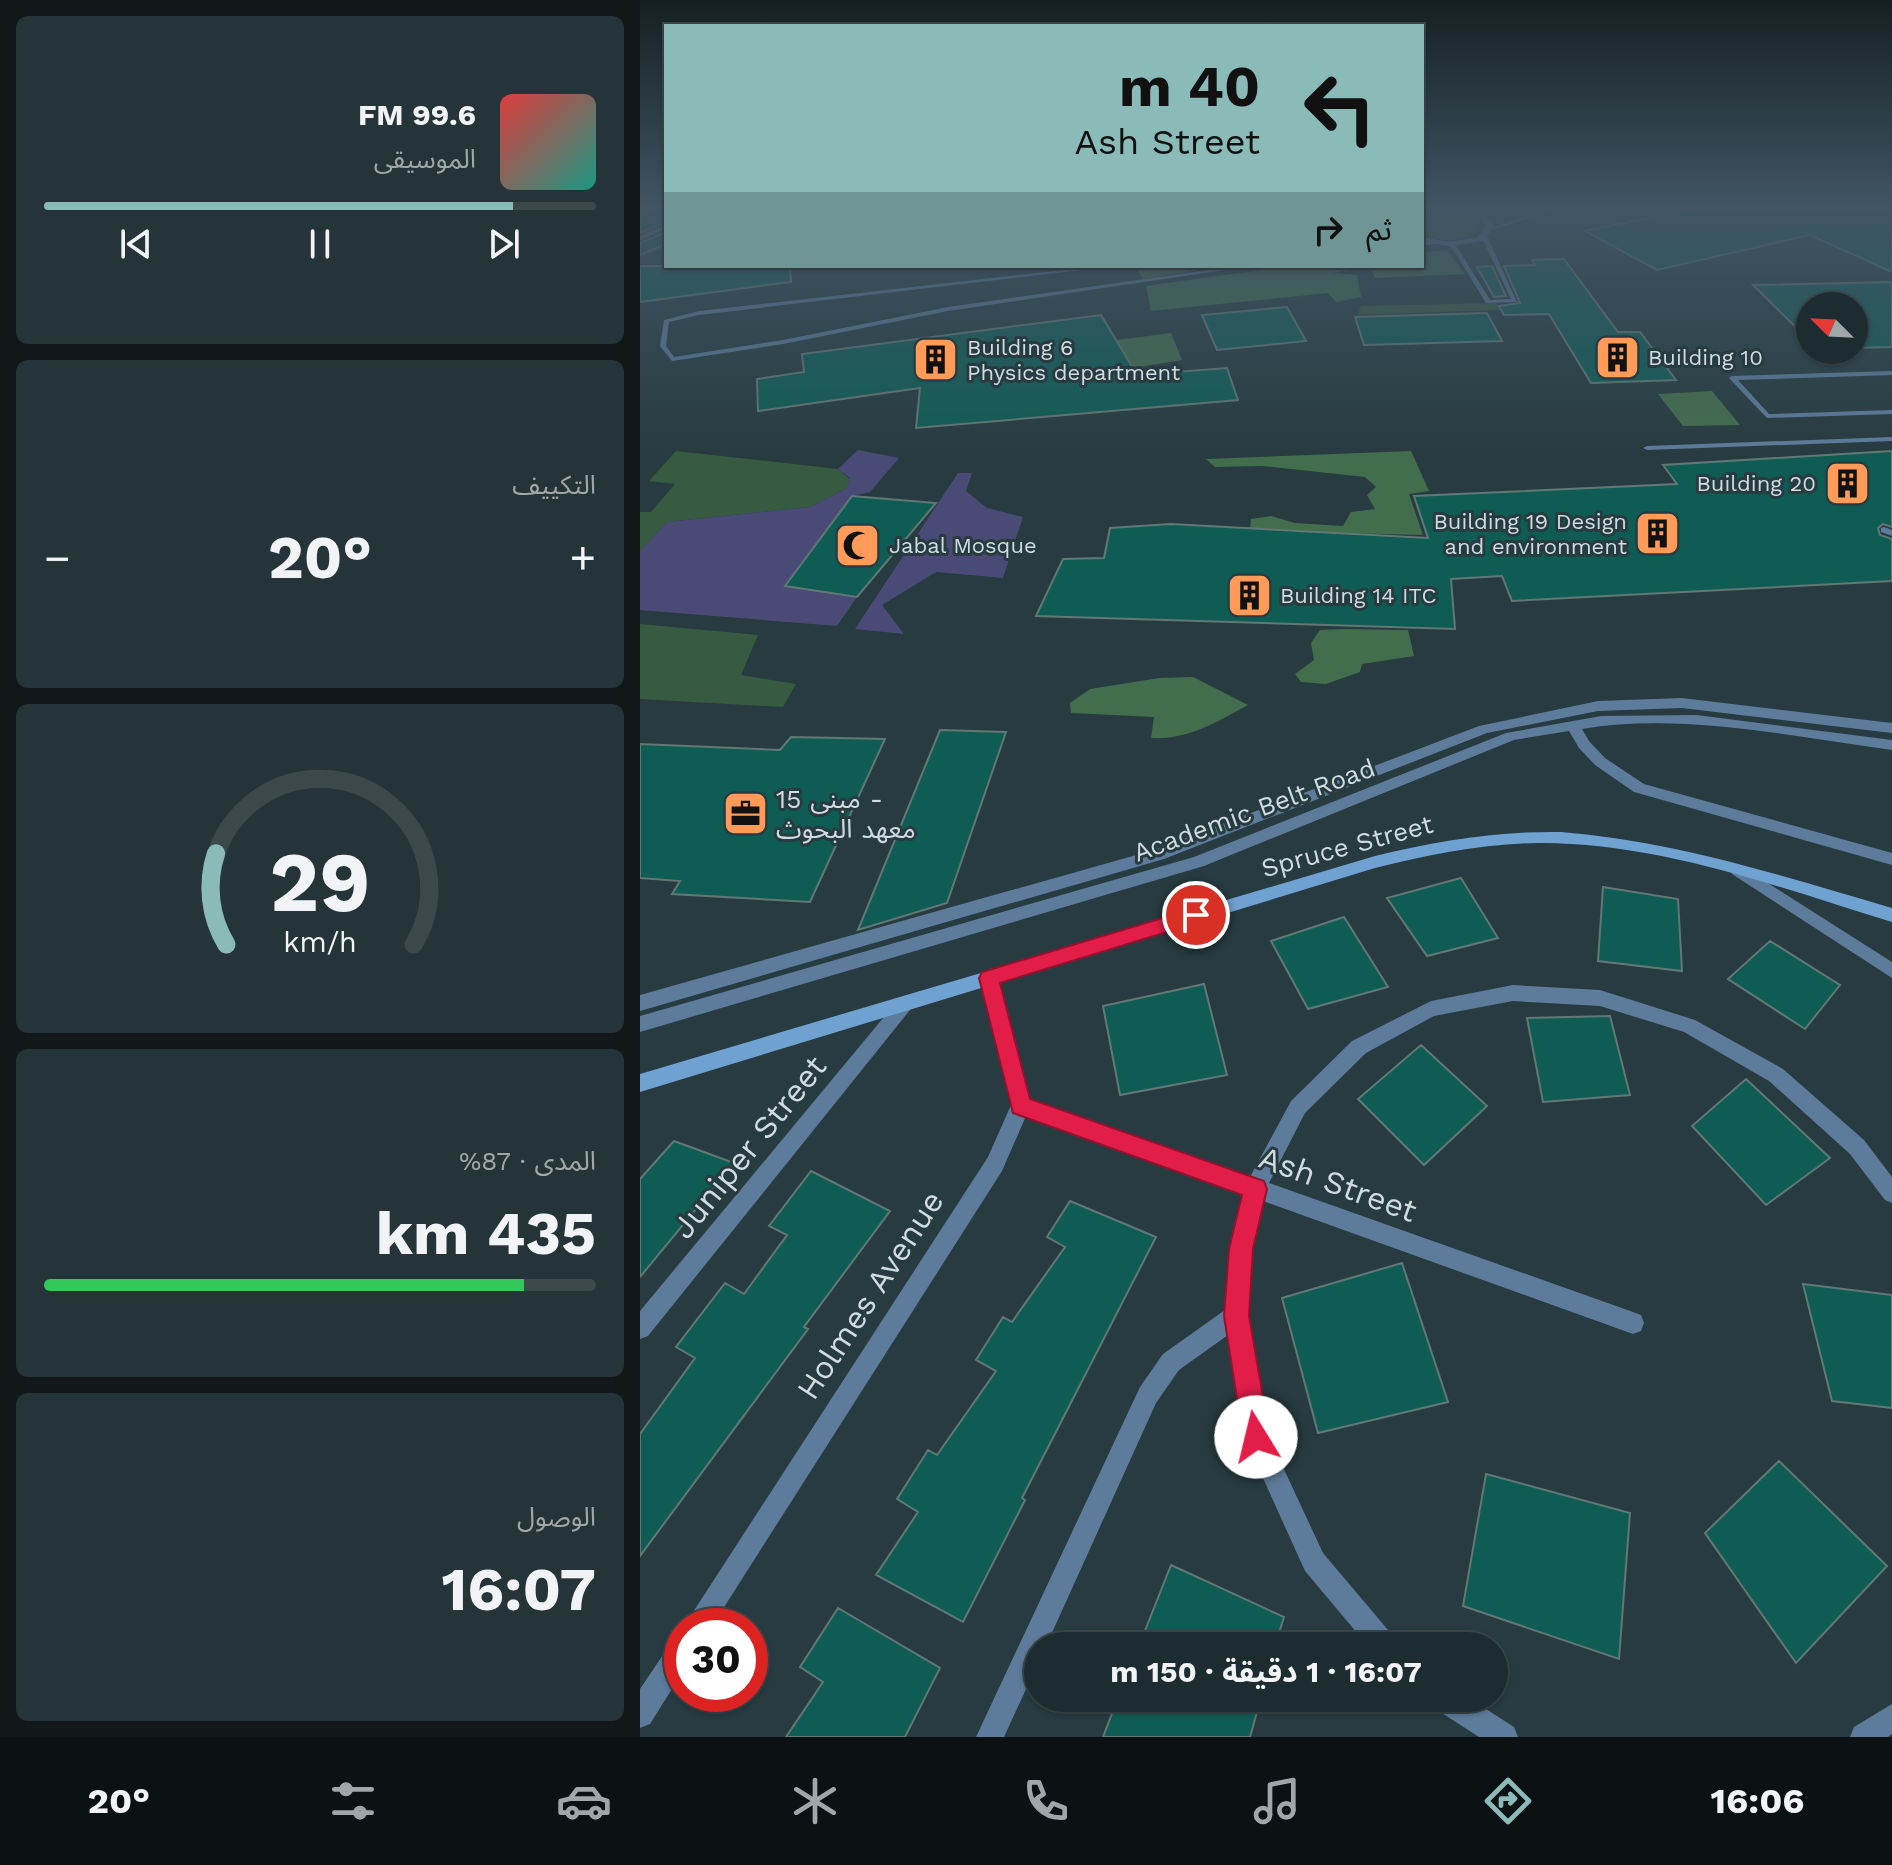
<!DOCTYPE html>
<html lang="ar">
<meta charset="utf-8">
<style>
:root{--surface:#1d2c30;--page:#253438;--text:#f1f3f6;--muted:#a0a7ab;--line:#3b484c;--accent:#8bbbb9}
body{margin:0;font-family:"Work Sans","Noto Sans Arabic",sans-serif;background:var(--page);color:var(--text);direction:rtl;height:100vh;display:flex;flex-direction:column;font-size:30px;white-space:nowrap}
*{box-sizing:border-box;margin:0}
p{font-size:26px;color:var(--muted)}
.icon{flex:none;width:44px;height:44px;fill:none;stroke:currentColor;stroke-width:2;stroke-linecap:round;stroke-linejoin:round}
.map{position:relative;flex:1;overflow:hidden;direction:ltr}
.side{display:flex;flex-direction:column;gap:16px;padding:16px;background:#10181a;width:640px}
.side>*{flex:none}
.guide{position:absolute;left:24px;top:24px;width:760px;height:244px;border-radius:0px;box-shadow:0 2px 6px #0004,0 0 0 2px var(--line);direction:rtl;background:#8bbbb9;color:#111;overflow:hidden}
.needle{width:52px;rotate:294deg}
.buttons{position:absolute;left:1156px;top:292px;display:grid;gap:16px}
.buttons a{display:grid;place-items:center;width:72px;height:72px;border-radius:50%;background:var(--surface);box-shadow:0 2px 6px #0004,0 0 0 2px var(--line);font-size:40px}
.speed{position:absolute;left:24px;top:1608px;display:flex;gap:16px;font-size:40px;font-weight:700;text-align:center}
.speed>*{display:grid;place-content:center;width:104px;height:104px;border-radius:50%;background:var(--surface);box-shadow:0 2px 6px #0004,0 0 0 2px var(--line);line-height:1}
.speed .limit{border:12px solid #d22;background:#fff;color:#111}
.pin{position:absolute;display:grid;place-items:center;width:68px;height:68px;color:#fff;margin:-34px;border:4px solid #fff;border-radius:50%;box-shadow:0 2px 8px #0007}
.me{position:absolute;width:88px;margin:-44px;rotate:351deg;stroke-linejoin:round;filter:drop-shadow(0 0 6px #0008)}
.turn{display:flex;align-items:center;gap:28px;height:168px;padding:0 32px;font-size:36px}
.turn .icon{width:104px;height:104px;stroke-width:2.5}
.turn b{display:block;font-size:56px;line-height:68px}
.then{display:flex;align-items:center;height:76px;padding:0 32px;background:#0003;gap:16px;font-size:30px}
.big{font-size:60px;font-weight:700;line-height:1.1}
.side .widget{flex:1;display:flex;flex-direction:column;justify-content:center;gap:12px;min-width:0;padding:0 28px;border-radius:12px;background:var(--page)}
.side .dial{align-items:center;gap:0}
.dial svg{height:208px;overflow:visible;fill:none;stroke:var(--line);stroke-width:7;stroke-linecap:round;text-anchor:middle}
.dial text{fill:var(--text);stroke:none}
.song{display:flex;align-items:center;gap:24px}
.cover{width:96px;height:96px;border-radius:12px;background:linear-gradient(135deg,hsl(0 70% 55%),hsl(170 70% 35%))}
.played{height:8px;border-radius:4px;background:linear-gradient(90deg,var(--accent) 85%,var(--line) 85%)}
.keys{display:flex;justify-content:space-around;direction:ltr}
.heat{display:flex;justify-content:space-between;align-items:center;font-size:44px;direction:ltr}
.charge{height:12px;border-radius:6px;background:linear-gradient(90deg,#34c759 87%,var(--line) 0)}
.trip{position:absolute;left:384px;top:1632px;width:484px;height:80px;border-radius:40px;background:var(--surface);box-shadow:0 2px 6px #0004,0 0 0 2px var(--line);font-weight:700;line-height:80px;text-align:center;direction:rtl}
.tabs{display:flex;height:128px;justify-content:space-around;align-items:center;background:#0c1213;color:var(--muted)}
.tabs .icon{width:56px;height:56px}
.tabs .current{color:var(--accent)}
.tabs b{font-size:36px;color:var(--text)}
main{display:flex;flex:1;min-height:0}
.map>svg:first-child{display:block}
.green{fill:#375b40}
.forest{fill:#436e4d}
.water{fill:#494b76}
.building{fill:#0f5c54;stroke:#617874;stroke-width:2}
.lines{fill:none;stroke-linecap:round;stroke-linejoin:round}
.service{fill:#5d7b9a;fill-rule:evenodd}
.minor{fill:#5d7b9a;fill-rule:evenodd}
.tertiary{fill:#5d7b9a;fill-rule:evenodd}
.secondary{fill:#6fa1d1;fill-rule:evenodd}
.route{fill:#e11d48;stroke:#92132f;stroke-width:2}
.labels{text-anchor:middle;stroke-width:6;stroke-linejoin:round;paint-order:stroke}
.far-poi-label{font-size:22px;fill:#d0dcdf;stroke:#273b40;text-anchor:start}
.poi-label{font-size:26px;fill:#d0dcdf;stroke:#273b40;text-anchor:start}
.street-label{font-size:26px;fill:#d0dcdf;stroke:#273b40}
.near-street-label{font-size:32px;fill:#d0dcdf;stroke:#273b40}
</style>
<main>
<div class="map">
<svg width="1252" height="1737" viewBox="0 0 1252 1737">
<rect width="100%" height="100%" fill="#273b40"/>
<path class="green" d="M782,210h45l11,17 -3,7c-17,8 -35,8 -53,1z
M856,303l4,7 -142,5 3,-9z
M36,451l162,18 12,10 -3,9 -37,19 -143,15 -27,29v-39h11l24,-28 -26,-3z
M0,624l118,11 -17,40 55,9 -13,23 -143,-8z"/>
<path class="forest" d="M807,250l18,24 -90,4 -5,-12h52v-13z
M495,266h89l-81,13z
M649,266h65v3l-21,4 24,2 4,22 -25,5 -8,-9 -177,18 -5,-25z
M531,333l11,27 -62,10 -49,-24z
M1072,391l28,34 -57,1 -25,-32z
M771,451l18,40 -20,3 14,41 -173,-4 1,-12 20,-3 24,7 48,3 8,-14 24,-3 -8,-14 9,-8 -11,-10 -103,-11 -47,1 -9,-8z
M702,629l66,1 6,26 -52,8 -2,8 -34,12 -25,-2 -6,-8 19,-14 -3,-17 9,-13z
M553,677l55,28c-31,17 -60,35 -97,33l3,-21 -83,-4 -1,-10 20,-14 69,-11z"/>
<path class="water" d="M218,450l41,8 -29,34 -18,4 -67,90 72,11 -20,29 -197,-16v-59l27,-29 143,-15 37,-19 3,-10 -12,-9z
M318,473h14l-6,18 21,17 36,9 -20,61 -67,-6 -54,33 22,29 -49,-5z"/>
<path class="building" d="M0,210h26v12l-26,11z
M1048,210h204v62l-82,-37 -153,35 -72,-39z
M26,232v12l-26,11v-12z
M924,259l54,73h22l36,48 -85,3 -42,-69 -45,1 -5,-9 21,-3 -16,-37 31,-1 -3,-5z
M0,266h150l1,16 -151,20z
M852,266l14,30 -12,1 -17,-30z
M1252,282v65l-38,1v-42h-44v39l-4,-8 -53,-52z
M647,307l19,34 -89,9 -15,-35z
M847,313l15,28 -138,4 -9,-28z
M461,315l36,60 90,-7 11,32 -322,28 4,-40 -162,23 -1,-32 47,-7 -2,-18z
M1252,451v76l-9,-3 -5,4 2,7 12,4v42l-380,20 -10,-25 -51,3 4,50 -419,-13 27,-57 41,-1 6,-30 61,-4 257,14 -14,-42 263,-12 -14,-19z
M212,496l84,7 -79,94 -72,-11z
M300,730l66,2 -59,171 -89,27z
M151,737l94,2 -75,163 -138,-8 8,-13 -40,-3v-134l140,6z
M821,878l37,60 -71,18 -40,-58z
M963,887l75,12 4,72 -84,-10z
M704,917l44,70 -80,22 -37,-68z
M1130,941l70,44 -35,44 -77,-50z
M564,984l23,91 -107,20 -17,-89z
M970,1016l20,79 -87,7 -16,-84z
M781,1045l66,61 -63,59 -66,-66z
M1106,1079l84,79 -64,47 -74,-79z
M34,1141l60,22 -94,114v-98z
M171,1171l79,40 -86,116 4,2 -168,227v-122l55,-76 -19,-11 49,-64 19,11 43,-59 -18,-9z
M430,1201l86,36 -134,261 3,2 -62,122 -87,-47 42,-63 -21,-13 31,-49 9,5 59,-84 -20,-11 27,-43 9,5 53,-75 -18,-10z
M762,1263l46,139 -130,31 -36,-135z
M1163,1284l89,11v113l-60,-7z
M1139,1461l108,105 -91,97 -91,-130z
M846,1474l144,39 -11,146 -156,-53z
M531,1565l113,52 -9,29h-136z
M198,1608l102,60 -35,69h-119l37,-55 -23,-15z
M478,1698h143l-11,39h-147z"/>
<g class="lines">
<path class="service" d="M906,210h8l-62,20 -5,-1z
M26,225v4l-26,11v-4z
M844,234l3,2 30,66 -31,1 -33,-54 -7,-5 5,-1 6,4 33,53 21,-1 -30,-63z
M799,241v2l-17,3v-4z
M459,266h18l-418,49 -30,7 -3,24 8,11 109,-17 165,-33 289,-41h15l-304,45 -165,33 -111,17 -12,-15 4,-26 35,-9z
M1252,371v4l-154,5 31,34 123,-4v4l-125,4 -38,-40 3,-2z
M1252,437v4l-245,9 -4,-2 4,-2z
M1244,527l8,3v6l-11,-4v-4z"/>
<path class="minor" d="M835,210h7l12,16 -11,15 -34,5 -27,-5v-4l27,5 29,-5 8,-11z
M1098,864l154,98v16l-160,-104 -2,-4 2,-4z
M349,971l6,2 3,5 31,121 221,78 41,-76 61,-60 79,-40 82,-16 87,5 95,30 88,49 81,71 28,37v26l-7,-3 -35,-46 -81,-73 -85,-49 -84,-26 -87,-5 -79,15 -68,37 -61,60 -36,70 364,129 8,3 3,8 -3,8 -8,3 -370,-133 -11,48 -5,67 21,119 55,118 71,84 4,9h-30l-63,-75 -57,-126 -20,-110 -49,35 -23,33 -110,243h-8v17l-34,74h-28l164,-350 23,-33 62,-44 5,-61 14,-55 -218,-78 -24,55 -290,455h-28l304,-469 23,-52 -31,-127 3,-5z
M264,997l6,3 3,5 -3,5 -262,326 -8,3v-28l258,-311z
M42,1636v37l-32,51 -10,4v-39l33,-49z
M790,1698h39l45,29 4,10h-39l-45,-29z
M1252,1704v30l-4,3h-38l4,-10z"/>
<path class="tertiary" d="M1042,698l210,25v10l-210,-25 -84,3 -111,22 -323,126 -524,152v-16l514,-145 325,-124 119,-25z
M1057,715l195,25v10c-99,-13 -210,-38 -310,-21l7,12 16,17 39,26 248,69v12l-258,-73 -39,-27 -16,-17 -10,-17 -55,9 -310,126 -564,166v-16l554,-159 312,-124 95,-17z"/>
<path class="secondary" d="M921,832c114,9 221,44 331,76v14c-115,-35 -233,-80 -355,-79 -55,1 -109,12 -162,25l-735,224v-18l735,-218c62,-15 122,-25 186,-24z"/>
</g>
<linearGradient id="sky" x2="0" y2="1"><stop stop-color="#152023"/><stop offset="0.46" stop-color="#415564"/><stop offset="1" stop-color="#415564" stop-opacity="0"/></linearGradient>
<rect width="1252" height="453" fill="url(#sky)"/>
<path class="route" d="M556,908l7,2 3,5 -3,6 -203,62 30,116 234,82 3,8 -14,60 -4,67 21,121 -4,10 -10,4 -9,-4 -4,-10 -19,-121 5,-67 13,-54 -229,-82 -34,-135 3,-6 7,-2z"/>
<defs>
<symbol id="building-square" viewBox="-11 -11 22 22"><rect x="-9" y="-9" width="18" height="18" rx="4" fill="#fe9b58" stroke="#273b40"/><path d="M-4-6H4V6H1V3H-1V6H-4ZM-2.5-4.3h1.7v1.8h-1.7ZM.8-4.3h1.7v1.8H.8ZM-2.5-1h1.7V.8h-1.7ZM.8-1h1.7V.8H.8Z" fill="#111"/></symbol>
<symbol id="mosque-square" viewBox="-11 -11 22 22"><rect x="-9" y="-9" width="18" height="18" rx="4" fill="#fe9b58" stroke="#273b40"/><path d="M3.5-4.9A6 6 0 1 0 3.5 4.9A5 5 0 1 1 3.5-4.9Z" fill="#111"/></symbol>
<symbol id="office-square" viewBox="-11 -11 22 22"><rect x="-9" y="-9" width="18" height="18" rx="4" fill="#fe9b58" stroke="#273b40"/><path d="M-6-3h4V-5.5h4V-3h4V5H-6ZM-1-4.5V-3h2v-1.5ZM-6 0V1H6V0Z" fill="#111"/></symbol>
</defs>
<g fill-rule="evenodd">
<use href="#building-square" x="952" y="332" width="51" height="51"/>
<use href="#building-square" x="270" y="334" width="51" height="51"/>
<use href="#building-square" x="1182" y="458" width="51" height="51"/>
<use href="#building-square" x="992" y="508" width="51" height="51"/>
<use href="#mosque-square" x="192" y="520" width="51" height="51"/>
<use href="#building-square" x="584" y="570" width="51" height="51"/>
<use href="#office-square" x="80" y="788" width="51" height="51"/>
</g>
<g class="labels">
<g class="far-poi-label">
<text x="327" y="355">Building 6<tspan x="327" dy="25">Physics department</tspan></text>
<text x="1008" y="365">Building 10</text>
<text x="1176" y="491" text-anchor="end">Building 20</text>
<text x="987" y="529" text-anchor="end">Building 19 Design<tspan x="987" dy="25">and environment</tspan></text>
<text x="249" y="553">Jabal Mosque</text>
<text x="640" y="603">Building 14 ITC</text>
</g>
<g class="poi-label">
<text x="136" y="808">مبنى 15 -<tspan x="136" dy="30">معهد البحوث</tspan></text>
</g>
<g class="street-label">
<text transform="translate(614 810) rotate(-20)" y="9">Academic Belt Road</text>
<text transform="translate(707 846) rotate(-15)" y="9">Spruce Street</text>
</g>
<g class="near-street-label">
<text transform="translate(109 1147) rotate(-51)" y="11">Juniper Street</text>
<text transform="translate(698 1184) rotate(20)" y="11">Ash Street</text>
<text transform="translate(230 1295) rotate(-57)" y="11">Holmes Avenue</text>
</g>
</g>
</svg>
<div class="buttons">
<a><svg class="needle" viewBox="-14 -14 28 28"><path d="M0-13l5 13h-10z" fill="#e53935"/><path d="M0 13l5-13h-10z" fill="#a0a7ab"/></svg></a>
</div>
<div class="speed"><div class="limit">30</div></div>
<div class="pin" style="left:556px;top:915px;background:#d93025"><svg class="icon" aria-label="arrive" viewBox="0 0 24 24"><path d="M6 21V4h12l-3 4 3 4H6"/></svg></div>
<svg class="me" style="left:616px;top:1437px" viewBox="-20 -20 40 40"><circle r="19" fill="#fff"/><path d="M0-13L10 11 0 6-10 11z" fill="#e11d48"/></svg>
<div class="trip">16:07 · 1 دقيقة · 150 m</div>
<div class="guide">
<div class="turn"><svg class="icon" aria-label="left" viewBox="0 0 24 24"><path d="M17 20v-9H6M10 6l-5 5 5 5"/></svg><div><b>40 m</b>Ash Street</div></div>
<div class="then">ثم<svg class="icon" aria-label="right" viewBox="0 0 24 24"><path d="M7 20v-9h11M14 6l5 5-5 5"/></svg></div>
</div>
</div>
<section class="side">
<div class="widget">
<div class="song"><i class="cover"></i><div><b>99.6 FM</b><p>الموسيقى</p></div></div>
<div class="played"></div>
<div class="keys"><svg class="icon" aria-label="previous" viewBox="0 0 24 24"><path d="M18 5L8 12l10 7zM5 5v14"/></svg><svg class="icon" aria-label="pause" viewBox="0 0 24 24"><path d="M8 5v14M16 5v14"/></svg><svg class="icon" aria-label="next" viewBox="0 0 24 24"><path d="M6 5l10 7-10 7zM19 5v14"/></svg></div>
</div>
<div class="widget"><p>التكييف</p>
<div class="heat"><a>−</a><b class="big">20°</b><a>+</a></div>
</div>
<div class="widget dial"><svg viewBox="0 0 100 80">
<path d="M14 69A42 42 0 1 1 86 69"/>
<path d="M14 69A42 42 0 0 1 10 34" stroke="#8bbbb9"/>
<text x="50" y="56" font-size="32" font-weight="700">29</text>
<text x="50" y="72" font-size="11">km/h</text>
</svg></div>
<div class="widget"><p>المدى · 87%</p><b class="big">435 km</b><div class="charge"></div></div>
<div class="widget"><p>الوصول</p><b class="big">16:07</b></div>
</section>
</main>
<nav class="tabs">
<b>16:06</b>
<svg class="icon current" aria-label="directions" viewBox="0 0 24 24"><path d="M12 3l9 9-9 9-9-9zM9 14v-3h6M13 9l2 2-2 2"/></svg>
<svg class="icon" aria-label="music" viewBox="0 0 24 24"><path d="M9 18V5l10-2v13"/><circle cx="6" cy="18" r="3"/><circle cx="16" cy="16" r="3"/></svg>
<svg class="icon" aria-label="phone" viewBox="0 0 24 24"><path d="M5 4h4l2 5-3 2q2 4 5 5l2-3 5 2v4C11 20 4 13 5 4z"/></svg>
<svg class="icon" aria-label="climate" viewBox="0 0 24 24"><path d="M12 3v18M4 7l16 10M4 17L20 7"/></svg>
<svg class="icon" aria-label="car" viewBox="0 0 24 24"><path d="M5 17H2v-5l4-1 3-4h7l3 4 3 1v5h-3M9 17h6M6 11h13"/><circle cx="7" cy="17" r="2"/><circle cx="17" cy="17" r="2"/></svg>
<svg class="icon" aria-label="filters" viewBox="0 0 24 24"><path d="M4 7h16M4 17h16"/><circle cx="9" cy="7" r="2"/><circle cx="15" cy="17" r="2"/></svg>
<b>20°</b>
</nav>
